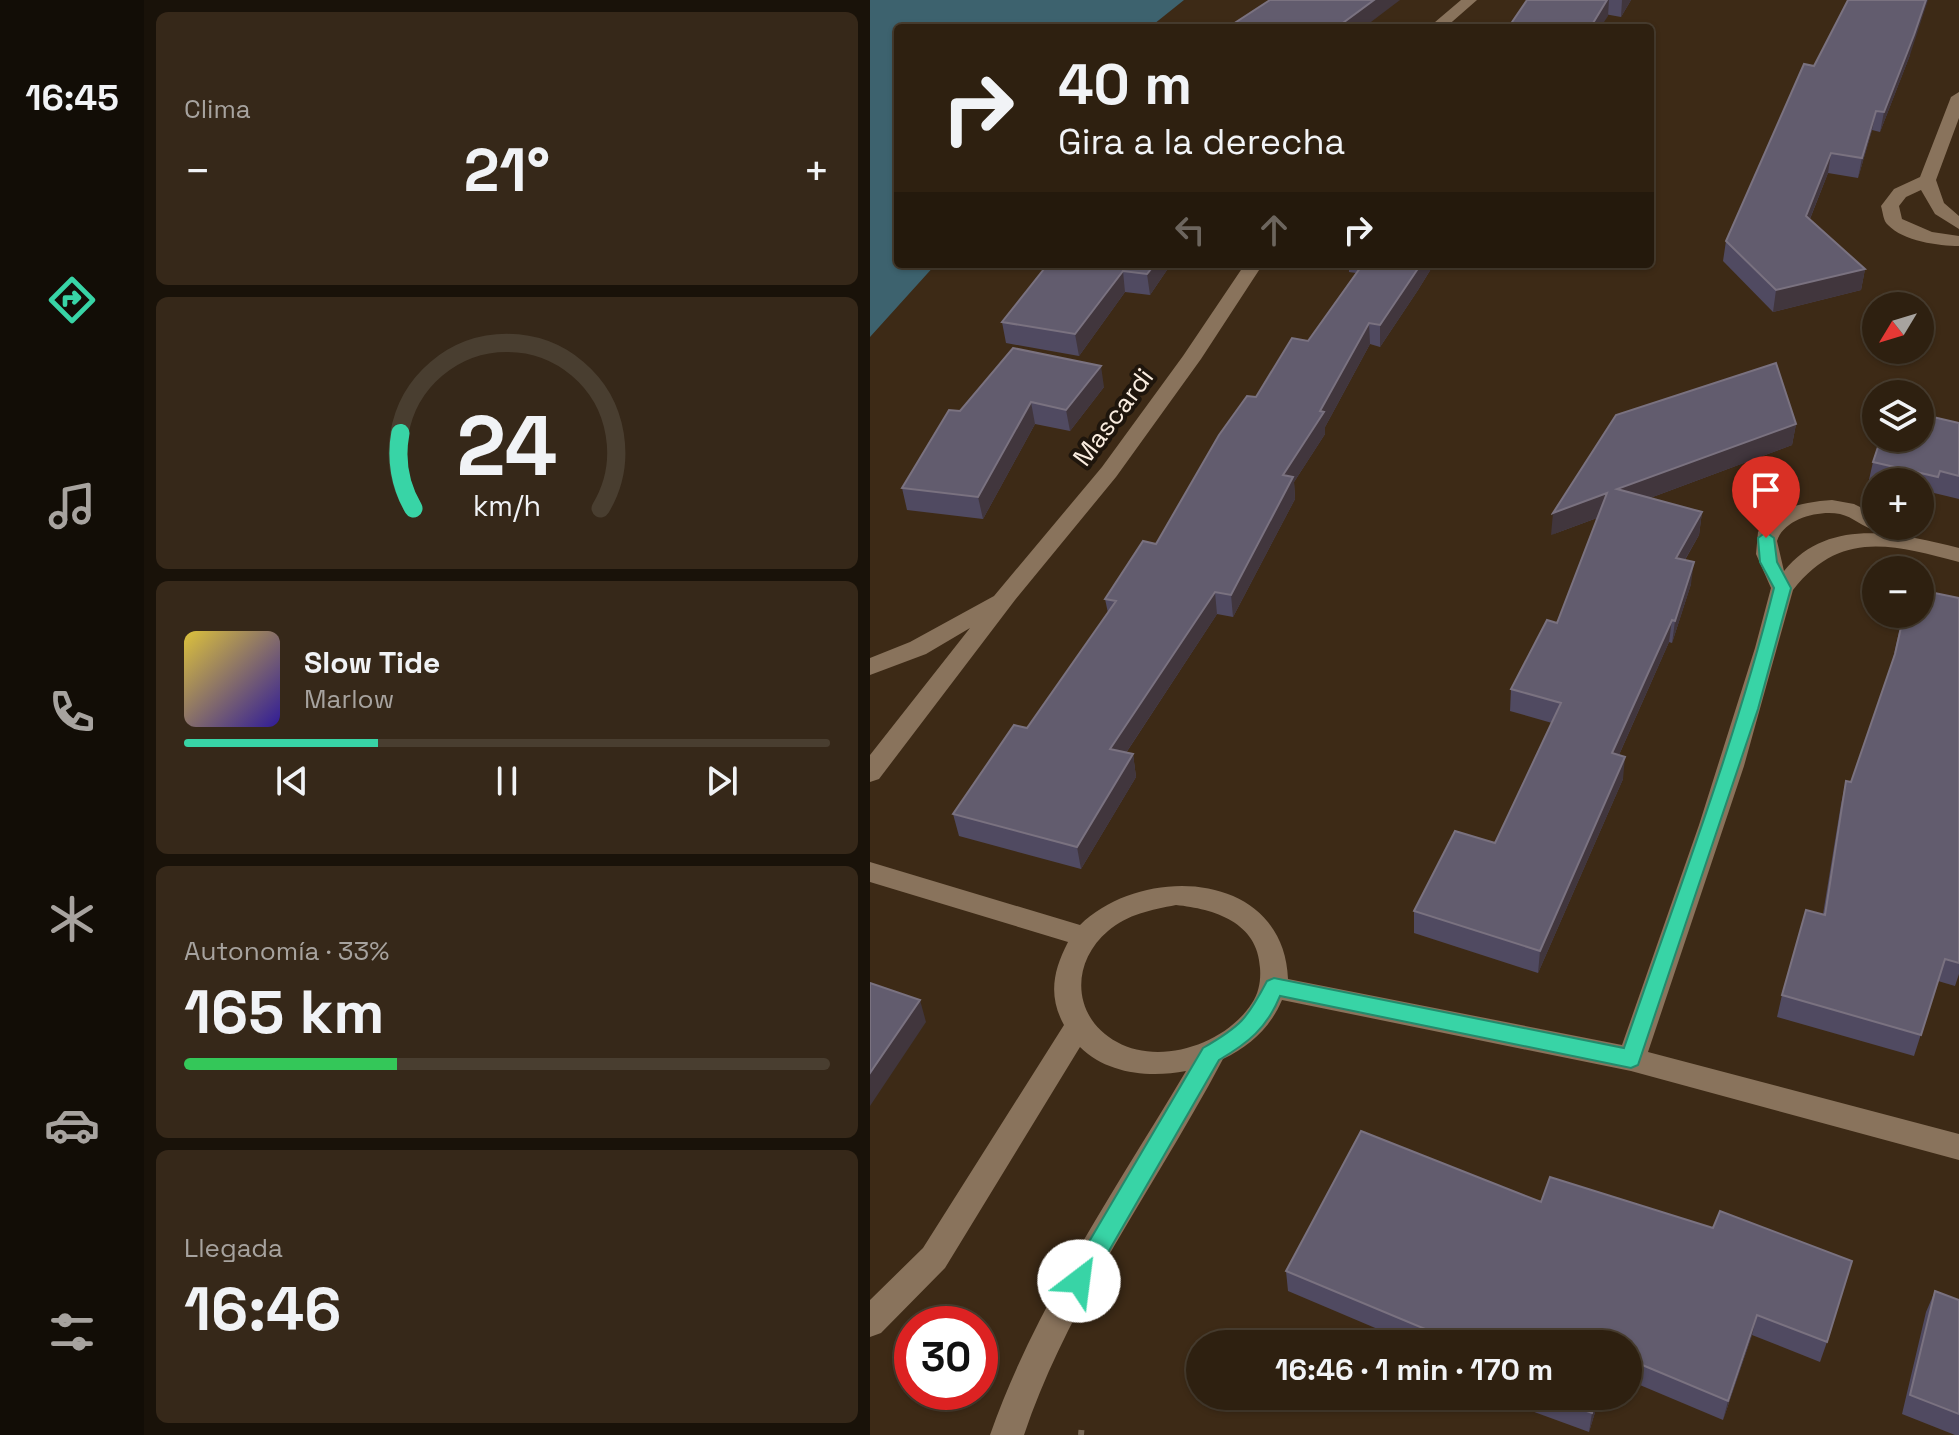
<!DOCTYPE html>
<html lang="es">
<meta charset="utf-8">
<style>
:root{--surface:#2e2010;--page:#362819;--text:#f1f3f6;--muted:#a7a39f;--line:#493e30;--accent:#38d4a6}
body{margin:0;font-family:"Space Grotesk",sans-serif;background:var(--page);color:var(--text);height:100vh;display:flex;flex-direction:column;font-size:30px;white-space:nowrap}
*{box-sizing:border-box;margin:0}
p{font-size:26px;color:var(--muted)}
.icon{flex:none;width:44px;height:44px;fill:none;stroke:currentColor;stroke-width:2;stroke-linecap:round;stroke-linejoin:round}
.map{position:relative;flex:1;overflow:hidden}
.details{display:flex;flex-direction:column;gap:12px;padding:12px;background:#191209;width:726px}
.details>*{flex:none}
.banner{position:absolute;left:24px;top:24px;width:760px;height:244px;border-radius:8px;box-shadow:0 2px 6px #0004,0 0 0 2px var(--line);background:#2e2010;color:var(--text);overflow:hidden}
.needle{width:52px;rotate:232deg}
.controls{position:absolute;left:992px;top:292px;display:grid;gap:16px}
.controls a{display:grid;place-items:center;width:72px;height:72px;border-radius:50%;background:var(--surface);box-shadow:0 2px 6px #0004,0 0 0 2px var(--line);font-size:40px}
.speed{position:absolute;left:24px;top:1306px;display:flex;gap:16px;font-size:40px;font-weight:700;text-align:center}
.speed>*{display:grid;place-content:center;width:104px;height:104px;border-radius:50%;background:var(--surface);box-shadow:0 2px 6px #0004,0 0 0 2px var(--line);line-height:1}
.speed .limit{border:12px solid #d22;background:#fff;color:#111}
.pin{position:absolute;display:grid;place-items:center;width:68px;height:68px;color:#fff;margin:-82px -34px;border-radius:50% 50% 50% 0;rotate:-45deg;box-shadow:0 0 8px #0007}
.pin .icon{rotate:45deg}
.me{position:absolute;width:88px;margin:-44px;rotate:30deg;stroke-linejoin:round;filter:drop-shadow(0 0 6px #0008)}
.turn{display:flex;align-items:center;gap:28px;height:168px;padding:0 32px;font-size:36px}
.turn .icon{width:104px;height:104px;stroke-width:2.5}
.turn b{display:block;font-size:56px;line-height:68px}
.lanes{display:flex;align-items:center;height:76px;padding:0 32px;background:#0003;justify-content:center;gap:40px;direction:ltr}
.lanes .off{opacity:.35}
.big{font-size:60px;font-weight:600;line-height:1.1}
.details .tile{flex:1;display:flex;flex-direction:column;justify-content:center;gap:12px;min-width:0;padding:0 28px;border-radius:12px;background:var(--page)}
.details .dial{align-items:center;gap:0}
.dial svg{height:208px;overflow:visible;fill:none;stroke:var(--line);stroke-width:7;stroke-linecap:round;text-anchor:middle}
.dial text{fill:var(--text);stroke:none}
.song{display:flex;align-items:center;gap:24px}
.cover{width:96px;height:96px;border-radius:12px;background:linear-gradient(135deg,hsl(50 70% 55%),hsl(250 70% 35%))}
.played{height:8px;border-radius:4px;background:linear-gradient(90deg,var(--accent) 30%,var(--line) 30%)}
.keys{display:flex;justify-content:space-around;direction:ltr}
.heat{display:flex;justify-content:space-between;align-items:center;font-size:44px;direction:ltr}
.charge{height:12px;border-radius:6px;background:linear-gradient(90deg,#34c759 33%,var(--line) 0)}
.trip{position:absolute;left:316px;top:1330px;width:456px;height:80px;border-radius:40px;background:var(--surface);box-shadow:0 2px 6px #0004,0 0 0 2px var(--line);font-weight:600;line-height:80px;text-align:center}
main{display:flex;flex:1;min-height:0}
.menu{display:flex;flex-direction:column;width:144px;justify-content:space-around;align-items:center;background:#120d06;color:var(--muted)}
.menu .icon{width:56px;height:56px}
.menu .current{color:var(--accent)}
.menu b{font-size:36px;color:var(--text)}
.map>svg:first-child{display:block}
.water{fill:#3d626e}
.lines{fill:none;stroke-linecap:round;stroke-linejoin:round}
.path{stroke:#786755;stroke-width:6;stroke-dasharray:5 7;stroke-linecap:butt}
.minor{fill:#89735c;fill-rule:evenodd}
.wall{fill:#504a61}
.shaded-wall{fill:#41363d}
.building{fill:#625c6e;stroke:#7a7280;stroke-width:2}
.route{fill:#38d4a6;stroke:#248a6c;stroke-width:2}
.labels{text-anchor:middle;stroke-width:8;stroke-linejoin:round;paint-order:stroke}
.street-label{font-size:26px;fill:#faede0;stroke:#1e150c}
</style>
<main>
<nav class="menu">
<b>16:45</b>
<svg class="icon current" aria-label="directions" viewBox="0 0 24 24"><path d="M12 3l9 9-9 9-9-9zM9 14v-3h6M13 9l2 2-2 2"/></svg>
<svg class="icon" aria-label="music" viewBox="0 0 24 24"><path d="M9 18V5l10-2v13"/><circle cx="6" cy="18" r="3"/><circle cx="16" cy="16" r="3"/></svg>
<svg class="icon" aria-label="phone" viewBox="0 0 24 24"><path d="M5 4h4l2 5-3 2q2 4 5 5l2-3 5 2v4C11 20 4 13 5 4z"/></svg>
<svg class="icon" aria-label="climate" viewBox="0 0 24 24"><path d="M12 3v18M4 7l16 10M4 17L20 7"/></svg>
<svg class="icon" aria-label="car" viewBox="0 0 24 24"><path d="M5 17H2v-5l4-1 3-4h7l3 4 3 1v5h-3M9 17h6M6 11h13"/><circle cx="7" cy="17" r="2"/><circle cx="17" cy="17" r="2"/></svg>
<svg class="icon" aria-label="filters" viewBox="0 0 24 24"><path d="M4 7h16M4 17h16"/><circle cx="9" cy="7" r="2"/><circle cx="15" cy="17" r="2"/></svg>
</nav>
<section class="details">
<div class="tile"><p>Clima</p>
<div class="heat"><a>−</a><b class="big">21°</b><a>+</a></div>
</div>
<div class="tile dial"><svg viewBox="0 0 100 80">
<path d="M14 69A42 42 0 1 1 86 69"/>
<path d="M14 69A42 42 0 0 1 9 40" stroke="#38d4a6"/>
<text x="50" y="56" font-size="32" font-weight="700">24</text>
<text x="50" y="72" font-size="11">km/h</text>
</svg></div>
<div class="tile">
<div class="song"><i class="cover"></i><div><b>Slow Tide</b><p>Marlow</p></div></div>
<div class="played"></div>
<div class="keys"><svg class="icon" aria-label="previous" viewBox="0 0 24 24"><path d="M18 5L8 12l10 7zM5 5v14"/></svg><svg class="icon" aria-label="pause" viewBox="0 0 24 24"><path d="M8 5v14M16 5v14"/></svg><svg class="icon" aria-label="next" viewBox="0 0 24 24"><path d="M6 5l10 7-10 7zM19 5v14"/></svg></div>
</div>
<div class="tile"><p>Autonomía · 33%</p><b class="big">165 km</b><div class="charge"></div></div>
<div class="tile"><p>Llegada</p><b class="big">16:46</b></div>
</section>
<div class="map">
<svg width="1089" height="1435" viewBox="0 0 1089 1435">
<rect width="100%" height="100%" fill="#3d2a16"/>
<path class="water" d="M0,0h314l-35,28h-251v236h38l-66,73z"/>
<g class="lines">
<path class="path" d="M211,1435l1,-11"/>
<path class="minor" d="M591,0h16l-32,28h-17z
M1089,92v26l-23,62 8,23 15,13v13l-24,-15 -14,-24 -15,7 -7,9 3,13 30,13 27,4v10c-20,0 -56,-5 -71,-21 -5,-4 -5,-13 -7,-19l13,-17 26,-12 31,-80z
M375,264h18l-62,95 -85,118 -101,123 -136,179 -9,3v-27l100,-127 -44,26 -56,21v-17l40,-16 84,-46 108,-129 81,-111z
M962,500l22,4 22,11v11h9l-9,5c-13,-4 -23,-14 -36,-17 -22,-4 -56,5 -63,27l7,30c44,-55 116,-38 175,-23v14c-66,-17 -118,-33 -166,28l-49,176 -96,286 311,82v26l-328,-89 -349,-71c-12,28 -32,46 -59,59 -66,125 -154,242 -199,376h-34c45,-129 126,-246 196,-364 -36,7 -79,3 -106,-24l-135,221 -64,65 -11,4v-37l53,-52 141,-223c-16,-29 -11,-54 4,-83l-198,-60v-20l210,63c64,-62 204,-54 208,54l334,66 77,-220 56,-177 16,-60 -15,-34 2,-22c16,-25 47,-30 74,-32zM306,905c38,4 82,17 84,63 1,12 -1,25 -8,35 -26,41 -92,63 -135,39 -45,-24 -47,-79 -9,-111 20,-17 43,-21 68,-26z"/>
</g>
<path class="wall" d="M657,0h104l-10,17z
M1040,55l-30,77 -8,-2 -14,48 -30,-5 -18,46 55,50 -4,21 -88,22 -50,-51 3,-20 88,-175z
M178,264h123l-21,31 -25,-3 -46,64 -73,-13 -4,-21z
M479,264h85l-16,26 -38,57 -10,-3 -45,83v7l-31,48 1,17 -62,118 -16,-3 -91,139 7,1 3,23 -55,92 -122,-33 -6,-22 74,-86 81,-115 -3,-14 51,-55 100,-147 52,-56 48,-68 -7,-1z
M234,387l-34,44 -35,-7 -52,95 -76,-9 -5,-22 58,-77z
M1089,423v76l-25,-6 -2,6 -12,-3v-14h-44v4l-8,-2 5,-22z
M926,424l-4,21 -142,53 52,14 -3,23 -14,25 6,24 -19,59 -3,-1 -50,113 4,24 -85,194 -124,-40v-22l81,-68 57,-120 -42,-12 1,-22 46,-66 40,-105 -46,17z
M1089,598v376l-4,12 -17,-5 -24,75 -137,-39 5,-22 41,-81 18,-110 5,-23 5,1 42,-123 10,-45h17z
M491,1131l466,211 -7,20 -68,-27 -29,85 -95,-40v-36h-215l-125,-53 -2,-20z
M1065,1291l24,9v135h-4l-53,-21 24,-102z
M620,1396h110l-11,36z"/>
<path class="shaded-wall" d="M504,0h26l-37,28h-27z
M737,0h2l-1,16 -8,12h-10z
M752,0h9l-10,17z
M1056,0h2l-18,55 -30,77 4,-20z
M1006,111l-4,19 -14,48 4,-20z
M961,153l-3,20 -25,63 3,-20z
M285,264h16l-21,31 -3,-21z
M551,264h13l-16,26 -38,57v-22z
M995,269l-4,21 -88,22 3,-22z
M253,271l2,21 -46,64 -4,-22z
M499,323l1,21 -45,83v7l-31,48 1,17 -62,118 -2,-22 52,-120 37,-64z
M231,366l3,21 -34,44 -4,-21z
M161,402l4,22 -52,95 -5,-22z
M926,424l-4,21 -177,66 2,-22z
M737,493l-2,22 -54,20 2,-22z
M832,512l-3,23 -26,45 3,-22z
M824,562l-3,22 -19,59 3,-22z
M345,592l2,22 -103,157 -4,-22z
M802,620l-3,22 -59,133 2,-22z
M263,754l3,23 -55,92 -4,-22z
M755,757l-2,22 -85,194 2,-22z
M50,1000l6,22 -56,84v-33z
M887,1315l-5,20 -29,85 5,-19z
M727,1396h3l-11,36 3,-19z"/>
<path class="building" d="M400,0h104l-38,28h-109z
M657,0h80l-17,28h-82z
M978,0h78l-12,35 -30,77 -8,-1 -14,47 -31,-5 -25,63 59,53 -89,21 -50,-49 78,-177 10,2z
M178,264h107l-8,10 -24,-3 -48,63 -73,-12z
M493,264h58l-41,61 -11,-2 -49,88 4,1 -41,63 10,2 -62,118 -16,-3 -105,157 23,5 -56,93 -124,-33 61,-89 13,3 89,-127 -11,-2 38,-58 13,3 63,-109 28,-39 9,1 36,-59 16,3z
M143,348l88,18 -35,44 -35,-8 -53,95 -76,-9 47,-78 11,1z
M906,363l20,61 -179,65 85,23 -26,46 18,4 -19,59 -3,-1 -60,133 13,4 -85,194 -126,-40 41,-80 40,12 66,-140 -50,-14 36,-69 10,3 50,-130 -54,20 63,-98z
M1050,414l39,9v53l-19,-5 -2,6 -65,-15 8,-24h39z
M1050,590l39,8v365l-14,-4 -24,76 -139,-40 24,-85 19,5 21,-134 5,1 44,-128 9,-40h16z
M0,983l50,17 -50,73z
M491,1131l180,71 9,-25 163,51 7,-17 132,50 -25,81 -70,-27 -29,86 -100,-42v-15h-167l-175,-73z
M1065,1291l24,9v114l-49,-19z
M675,1396h52l-5,17z"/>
<path class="route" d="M896,532l8,6 3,24 14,26 -33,121 -120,356 -7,3 -351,-72c-13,32 -32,47 -61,64l-132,229 -8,3 -9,-3 -3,-8 3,-7 133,-226c38,-22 44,-29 64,-67l7,-3 350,70c52,-152 111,-304 150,-460l-14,-26 -2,-24z"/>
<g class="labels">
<g class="street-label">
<text transform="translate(243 417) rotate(-53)" y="9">Mascardi</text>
</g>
</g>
</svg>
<div class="controls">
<a><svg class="needle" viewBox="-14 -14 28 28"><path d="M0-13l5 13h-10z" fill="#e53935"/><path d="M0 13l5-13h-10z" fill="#a7a39f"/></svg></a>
<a><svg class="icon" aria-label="layers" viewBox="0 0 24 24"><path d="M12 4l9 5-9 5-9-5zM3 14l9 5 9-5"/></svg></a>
<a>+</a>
<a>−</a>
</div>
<div class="speed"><div class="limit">30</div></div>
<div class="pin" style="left:896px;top:538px;background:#d93025"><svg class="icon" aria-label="arrive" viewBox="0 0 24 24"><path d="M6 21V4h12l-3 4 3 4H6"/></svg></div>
<svg class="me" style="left:209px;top:1281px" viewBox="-20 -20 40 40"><circle r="19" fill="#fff"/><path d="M0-13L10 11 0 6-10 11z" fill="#38d4a6"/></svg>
<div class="trip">16:46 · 1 min · 170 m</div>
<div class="banner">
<div class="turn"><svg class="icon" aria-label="right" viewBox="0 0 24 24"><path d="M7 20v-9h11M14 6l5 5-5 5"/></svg><div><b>40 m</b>Gira a la derecha</div></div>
<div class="lanes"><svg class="icon off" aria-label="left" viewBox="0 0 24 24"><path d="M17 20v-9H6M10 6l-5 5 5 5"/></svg><svg class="icon off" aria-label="ahead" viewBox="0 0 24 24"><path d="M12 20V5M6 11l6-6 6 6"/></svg><svg class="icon" aria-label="right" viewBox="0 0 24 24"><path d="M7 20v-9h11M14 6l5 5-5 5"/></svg></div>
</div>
</div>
</main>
